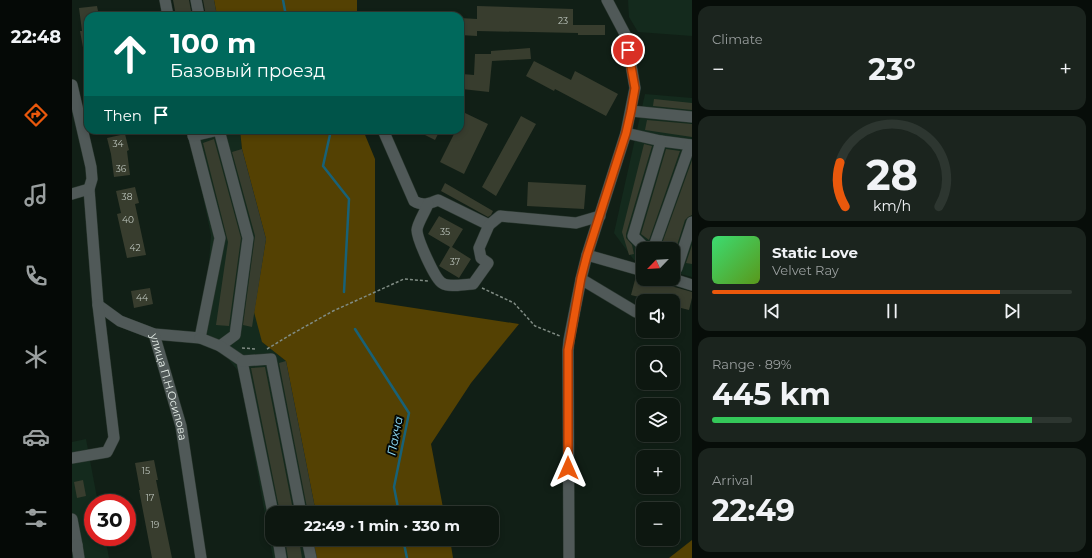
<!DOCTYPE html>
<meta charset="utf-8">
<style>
:root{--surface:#0d1710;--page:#1b241e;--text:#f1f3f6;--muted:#9a9f9f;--line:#2d3630;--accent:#ea580c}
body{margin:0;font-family:Montserrat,sans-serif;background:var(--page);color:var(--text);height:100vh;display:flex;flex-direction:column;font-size:15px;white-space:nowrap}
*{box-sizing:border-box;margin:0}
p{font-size:13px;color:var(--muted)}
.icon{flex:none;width:22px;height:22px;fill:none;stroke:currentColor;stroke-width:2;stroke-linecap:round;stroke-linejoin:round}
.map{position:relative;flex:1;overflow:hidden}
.sheet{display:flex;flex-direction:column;gap:6px;padding:6px;background:#070d09;width:400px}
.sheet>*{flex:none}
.hud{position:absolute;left:12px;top:12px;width:380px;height:122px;border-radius:12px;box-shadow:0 2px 6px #0003,0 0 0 1px var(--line);background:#00695c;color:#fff;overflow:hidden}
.needle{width:26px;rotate:245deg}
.buttons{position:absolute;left:564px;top:242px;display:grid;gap:8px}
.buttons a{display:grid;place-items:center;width:44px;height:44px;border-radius:8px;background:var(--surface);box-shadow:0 2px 6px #0003,0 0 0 1px var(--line);font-size:20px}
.speed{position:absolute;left:12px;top:494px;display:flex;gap:8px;font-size:20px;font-weight:700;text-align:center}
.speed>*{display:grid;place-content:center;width:52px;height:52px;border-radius:50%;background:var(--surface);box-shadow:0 2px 6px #0003,0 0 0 1px var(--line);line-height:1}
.speed .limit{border:6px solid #d22;background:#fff;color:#111}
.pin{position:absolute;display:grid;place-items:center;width:34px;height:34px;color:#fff;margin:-17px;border:2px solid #fff;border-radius:50%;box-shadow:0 1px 4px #0007}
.me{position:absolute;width:44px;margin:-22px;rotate:0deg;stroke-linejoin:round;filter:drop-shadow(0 0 3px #0008)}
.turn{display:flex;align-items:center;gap:14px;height:84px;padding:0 20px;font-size:18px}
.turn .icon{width:52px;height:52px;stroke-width:2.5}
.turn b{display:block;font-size:28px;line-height:34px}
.then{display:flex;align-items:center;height:38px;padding:0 20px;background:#0003;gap:8px;font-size:15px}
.big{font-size:30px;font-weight:700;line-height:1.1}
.sheet .card{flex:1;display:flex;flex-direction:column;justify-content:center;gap:6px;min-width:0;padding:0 14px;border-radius:12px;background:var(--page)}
.sheet .dial{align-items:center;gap:0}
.dial svg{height:104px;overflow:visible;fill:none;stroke:var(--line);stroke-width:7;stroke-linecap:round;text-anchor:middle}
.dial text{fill:var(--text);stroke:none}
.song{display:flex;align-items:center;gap:12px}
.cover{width:48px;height:48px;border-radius:6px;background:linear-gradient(135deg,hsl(140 70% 55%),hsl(90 70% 35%))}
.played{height:4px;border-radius:2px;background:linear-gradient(90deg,var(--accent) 80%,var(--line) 80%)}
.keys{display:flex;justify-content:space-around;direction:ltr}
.heat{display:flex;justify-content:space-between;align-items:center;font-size:22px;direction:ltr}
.charge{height:6px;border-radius:3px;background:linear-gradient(90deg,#34c759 89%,var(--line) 0)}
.trip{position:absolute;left:193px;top:506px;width:234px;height:40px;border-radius:12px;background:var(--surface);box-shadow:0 2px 6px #0003,0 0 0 1px var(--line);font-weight:700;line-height:40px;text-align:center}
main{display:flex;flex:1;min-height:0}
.tabs{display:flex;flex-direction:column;width:72px;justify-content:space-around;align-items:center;background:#050906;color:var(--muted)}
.tabs .icon{width:28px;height:28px}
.tabs .active{color:var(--accent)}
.tabs b{font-size:18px;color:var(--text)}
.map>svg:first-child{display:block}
.built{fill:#142a1d}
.forest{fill:#544103}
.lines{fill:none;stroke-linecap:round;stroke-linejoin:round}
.stream{stroke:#186177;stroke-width:2.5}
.building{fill:#383d2e}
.minor-casing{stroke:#2b3830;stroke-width:12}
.path{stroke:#808c84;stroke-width:1.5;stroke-dasharray:3 2;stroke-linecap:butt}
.minor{stroke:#505958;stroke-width:11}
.route-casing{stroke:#983908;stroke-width:10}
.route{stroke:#ea580c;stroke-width:7}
.labels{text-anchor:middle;stroke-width:4;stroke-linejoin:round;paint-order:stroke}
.number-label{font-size:9px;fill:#bcc4bc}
.street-label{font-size:11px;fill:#e8f1eb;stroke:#030705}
.water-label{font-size:12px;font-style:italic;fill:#93e1fd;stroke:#030705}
</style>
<main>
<nav class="tabs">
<b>22:48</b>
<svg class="icon active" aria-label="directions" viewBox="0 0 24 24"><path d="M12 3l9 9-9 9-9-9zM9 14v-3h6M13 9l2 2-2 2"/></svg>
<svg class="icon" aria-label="music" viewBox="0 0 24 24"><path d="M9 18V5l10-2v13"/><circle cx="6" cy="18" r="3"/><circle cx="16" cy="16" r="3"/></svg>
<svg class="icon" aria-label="phone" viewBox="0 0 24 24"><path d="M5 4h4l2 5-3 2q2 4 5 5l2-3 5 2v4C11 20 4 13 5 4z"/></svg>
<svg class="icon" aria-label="climate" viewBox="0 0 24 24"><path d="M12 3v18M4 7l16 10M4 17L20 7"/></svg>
<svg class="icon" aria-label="car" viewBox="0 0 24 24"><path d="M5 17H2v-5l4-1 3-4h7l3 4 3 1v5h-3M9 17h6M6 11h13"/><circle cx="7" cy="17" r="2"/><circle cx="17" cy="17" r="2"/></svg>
<svg class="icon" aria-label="filters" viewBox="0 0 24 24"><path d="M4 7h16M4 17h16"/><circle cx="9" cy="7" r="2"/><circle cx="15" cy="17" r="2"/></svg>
</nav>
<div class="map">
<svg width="620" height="558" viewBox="0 0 620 558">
<rect width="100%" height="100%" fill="#111f16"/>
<path class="built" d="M556,0h64v36l-54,-4 -9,-15z
M573,94l47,4v179l-19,-5v-23h-30v14l-9,-3 -20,-27z
M117,130h51l2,20 24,89 -4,103 24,19 30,152h-44v26h49l-5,19h-43l-34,-186 -35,-42 7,-95z
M14,439l12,64h-5v34h12l4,21h-37v-116z"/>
<path class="forest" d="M142,0h143v16h-27l-3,-5 -12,5h-98z
M168,130h123l12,29v143l144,22 -48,59 -40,61 13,69h-128l-30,-152 -24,-19 -8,-30 12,-73 -24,-90z
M249,539h129l3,19h-137l-3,-15 8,-2z
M620,540v18h-23z"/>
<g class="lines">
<path class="stream" d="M211,0l3,16
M259,130l-8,36 26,33 -5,93
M283,329l54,84 -15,74 5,26
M331,539l4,19"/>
</g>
<path class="building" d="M101,0h16l3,16h-16z
M131,0h11l3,16h-11z
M25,6l2,10h-11v36l-4,1 -4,-22h2l-3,-23z
M405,6l96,3v16h32v10h-27v-2l-101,-2v5l-17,-1v-17l17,1z
M458,48l1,11 -39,2 -3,31 -27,-3v-15l12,1 1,-21h16v-3z
M462,61l37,19 4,-9 43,23 -12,22 -51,-27 -1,2 -28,-15z
M582,99l38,4v7l-39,-4z
M393,113l23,11 -24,50 -24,-12 16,-32h4v-7z
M449,116l15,8 -40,72 -14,-9z
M575,120l45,4v13l-47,-7z
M343,130h25l-5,10z
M53,134l4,16 -2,1 3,24 -16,2 -3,-23 -4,-16z
M142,139l27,99 -12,88 -13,-1 12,-83 -25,-99z
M572,144l8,2 -26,88v4l6,7 2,9 -5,1 -7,-23z
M170,149l24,90 -14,88 -9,-2 12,-89 -23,-84z
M594,149l14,2 -31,89 -8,-6z
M620,160v55l-4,2 -3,3 -12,38v-9h-13z
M456,182l58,3 -2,24 -57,-3z
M373,183l48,28 -2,4 -3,2 -47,-26z
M63,187l4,16 -4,1 11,51 -19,3 -10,-44 4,-1 -5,-22z
M367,216l24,13 -11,18 19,12 -12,19 -20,-12 11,-19 -22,-13z
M620,245v19l-6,-1z
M564,276l7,2v1h13l11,3 4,4 21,6v6l-3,12 -16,-4v-5h-18l-24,-6z
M78,288l3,16 -19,4 -3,-17z
M214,361l30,152h-8l-29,-150z
M193,367l28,143 -11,3h-2l-29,-145z
M82,460l4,20h-2l16,78h-20l-13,-68h1l-5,-27z
M11,480l3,16 -9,2 -3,-16z
M213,539h14l3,19h-14z"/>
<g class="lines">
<defs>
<g id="minor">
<path d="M93,0l3,16"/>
<path d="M124,0l3,16"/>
<path d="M0,85l19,82 1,12 -3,10 9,116 22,16 34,13 46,4 20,-100 -28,-108"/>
<path d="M559,111l61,6"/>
<path d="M147,130l29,108 -13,97 -15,11"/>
<path d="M311,130l31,71c8,5 15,3 24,-1l51,25"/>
<path d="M554,133l35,8 31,4"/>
<path d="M121,136l26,-6"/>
<path d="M0,194l17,-5"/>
<path d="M356,204c-2,6 -11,20 -11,26 0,9 18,49 25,53 8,5 22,1 31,1l15,-21 -7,-5 -2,-10 10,-23 11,-9 76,7 24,-7"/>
<path d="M574,249l-13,-13 28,-95"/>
<path d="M581,249l37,-104"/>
<path d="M515,255l56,16"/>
<path d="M605,268l15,-46"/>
<path d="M509,279l55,33"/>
<path d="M601,279l19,6"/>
<path id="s1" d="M82,334l27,92 20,132"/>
<path d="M128,338l20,8 22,15 31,152"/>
<path d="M170,361l29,-2 30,154"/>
<path d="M0,458l35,-6 7,-14 -16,-133"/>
<path d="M0,519l5,26 -5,1"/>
<path d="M206,539l3,19"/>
<path d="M235,539l4,19"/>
<path d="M5,545l2,13"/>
<path d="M497,558l-1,-208 1,-10 12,-61 6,-24 39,-122 9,-45 -9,-52 -19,-36"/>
</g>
</defs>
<use href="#minor" class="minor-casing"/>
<path class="path" d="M410,288l32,15 21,23 25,10
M170,348l14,1
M195,349l23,-14 43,-24 71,-32 24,2"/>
<use href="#minor" class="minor"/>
</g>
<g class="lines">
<defs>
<path id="route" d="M496,468v-118l2,-10 11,-62 6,-23 39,-122 5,-22 4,-23 -7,-38"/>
</defs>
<use href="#route" class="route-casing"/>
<use href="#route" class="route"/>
</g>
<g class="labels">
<g class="number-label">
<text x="491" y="24">23</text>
<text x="46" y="147">34</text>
<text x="49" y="172">36</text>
<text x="55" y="200">38</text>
<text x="56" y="223">40</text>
<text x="373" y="235">35</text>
<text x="63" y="251">42</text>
<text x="383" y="265">37</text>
<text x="70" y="301">44</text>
<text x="74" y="474">15</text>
<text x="78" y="501">17</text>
<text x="83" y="528">19</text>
</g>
<g class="street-label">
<text dy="4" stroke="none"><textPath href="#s1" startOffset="55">улица П.Н.Осипова</textPath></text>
</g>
<g class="water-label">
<text transform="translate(323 436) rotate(-79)" y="4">Пахча</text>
</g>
</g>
</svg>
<div class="buttons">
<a><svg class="needle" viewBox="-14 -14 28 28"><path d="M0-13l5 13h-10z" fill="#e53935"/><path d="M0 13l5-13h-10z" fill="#9a9f9f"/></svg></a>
<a><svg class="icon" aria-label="sound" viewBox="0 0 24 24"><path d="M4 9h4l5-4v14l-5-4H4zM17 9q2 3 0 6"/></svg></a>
<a><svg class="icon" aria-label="search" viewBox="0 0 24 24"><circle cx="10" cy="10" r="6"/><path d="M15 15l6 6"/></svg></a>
<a><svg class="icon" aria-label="layers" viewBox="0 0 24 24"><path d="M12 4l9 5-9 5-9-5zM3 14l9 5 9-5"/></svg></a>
<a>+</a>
<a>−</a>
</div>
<div class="speed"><div class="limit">30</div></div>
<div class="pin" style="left:556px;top:50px;background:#d93025"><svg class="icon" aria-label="arrive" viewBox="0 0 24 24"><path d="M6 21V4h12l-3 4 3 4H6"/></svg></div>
<svg class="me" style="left:496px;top:468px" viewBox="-20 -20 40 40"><path d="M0-17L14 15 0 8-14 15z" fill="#ea580c" stroke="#fff" stroke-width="4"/></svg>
<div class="trip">22:49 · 1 min · 330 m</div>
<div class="hud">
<div class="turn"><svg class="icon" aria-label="ahead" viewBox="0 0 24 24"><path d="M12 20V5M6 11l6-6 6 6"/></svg><div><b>100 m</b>Базовый проезд</div></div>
<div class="then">Then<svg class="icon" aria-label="arrive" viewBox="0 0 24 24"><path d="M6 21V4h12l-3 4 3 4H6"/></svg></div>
</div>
</div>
<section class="sheet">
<div class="card"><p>Climate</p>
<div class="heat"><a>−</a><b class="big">23°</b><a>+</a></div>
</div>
<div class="card dial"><svg viewBox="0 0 100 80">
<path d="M14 69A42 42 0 1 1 86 69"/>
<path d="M14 69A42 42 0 0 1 10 35" stroke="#ea580c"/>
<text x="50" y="56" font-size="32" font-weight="700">28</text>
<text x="50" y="72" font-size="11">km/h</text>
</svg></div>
<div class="card">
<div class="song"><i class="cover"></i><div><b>Static Love</b><p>Velvet Ray</p></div></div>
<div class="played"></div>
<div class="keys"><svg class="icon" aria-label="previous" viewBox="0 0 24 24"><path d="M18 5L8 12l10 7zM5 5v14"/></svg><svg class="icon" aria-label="pause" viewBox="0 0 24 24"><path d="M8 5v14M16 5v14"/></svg><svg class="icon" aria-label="next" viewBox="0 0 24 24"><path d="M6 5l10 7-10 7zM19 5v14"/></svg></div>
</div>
<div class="card"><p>Range · 89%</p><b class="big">445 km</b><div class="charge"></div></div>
<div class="card"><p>Arrival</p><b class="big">22:49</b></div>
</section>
</main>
